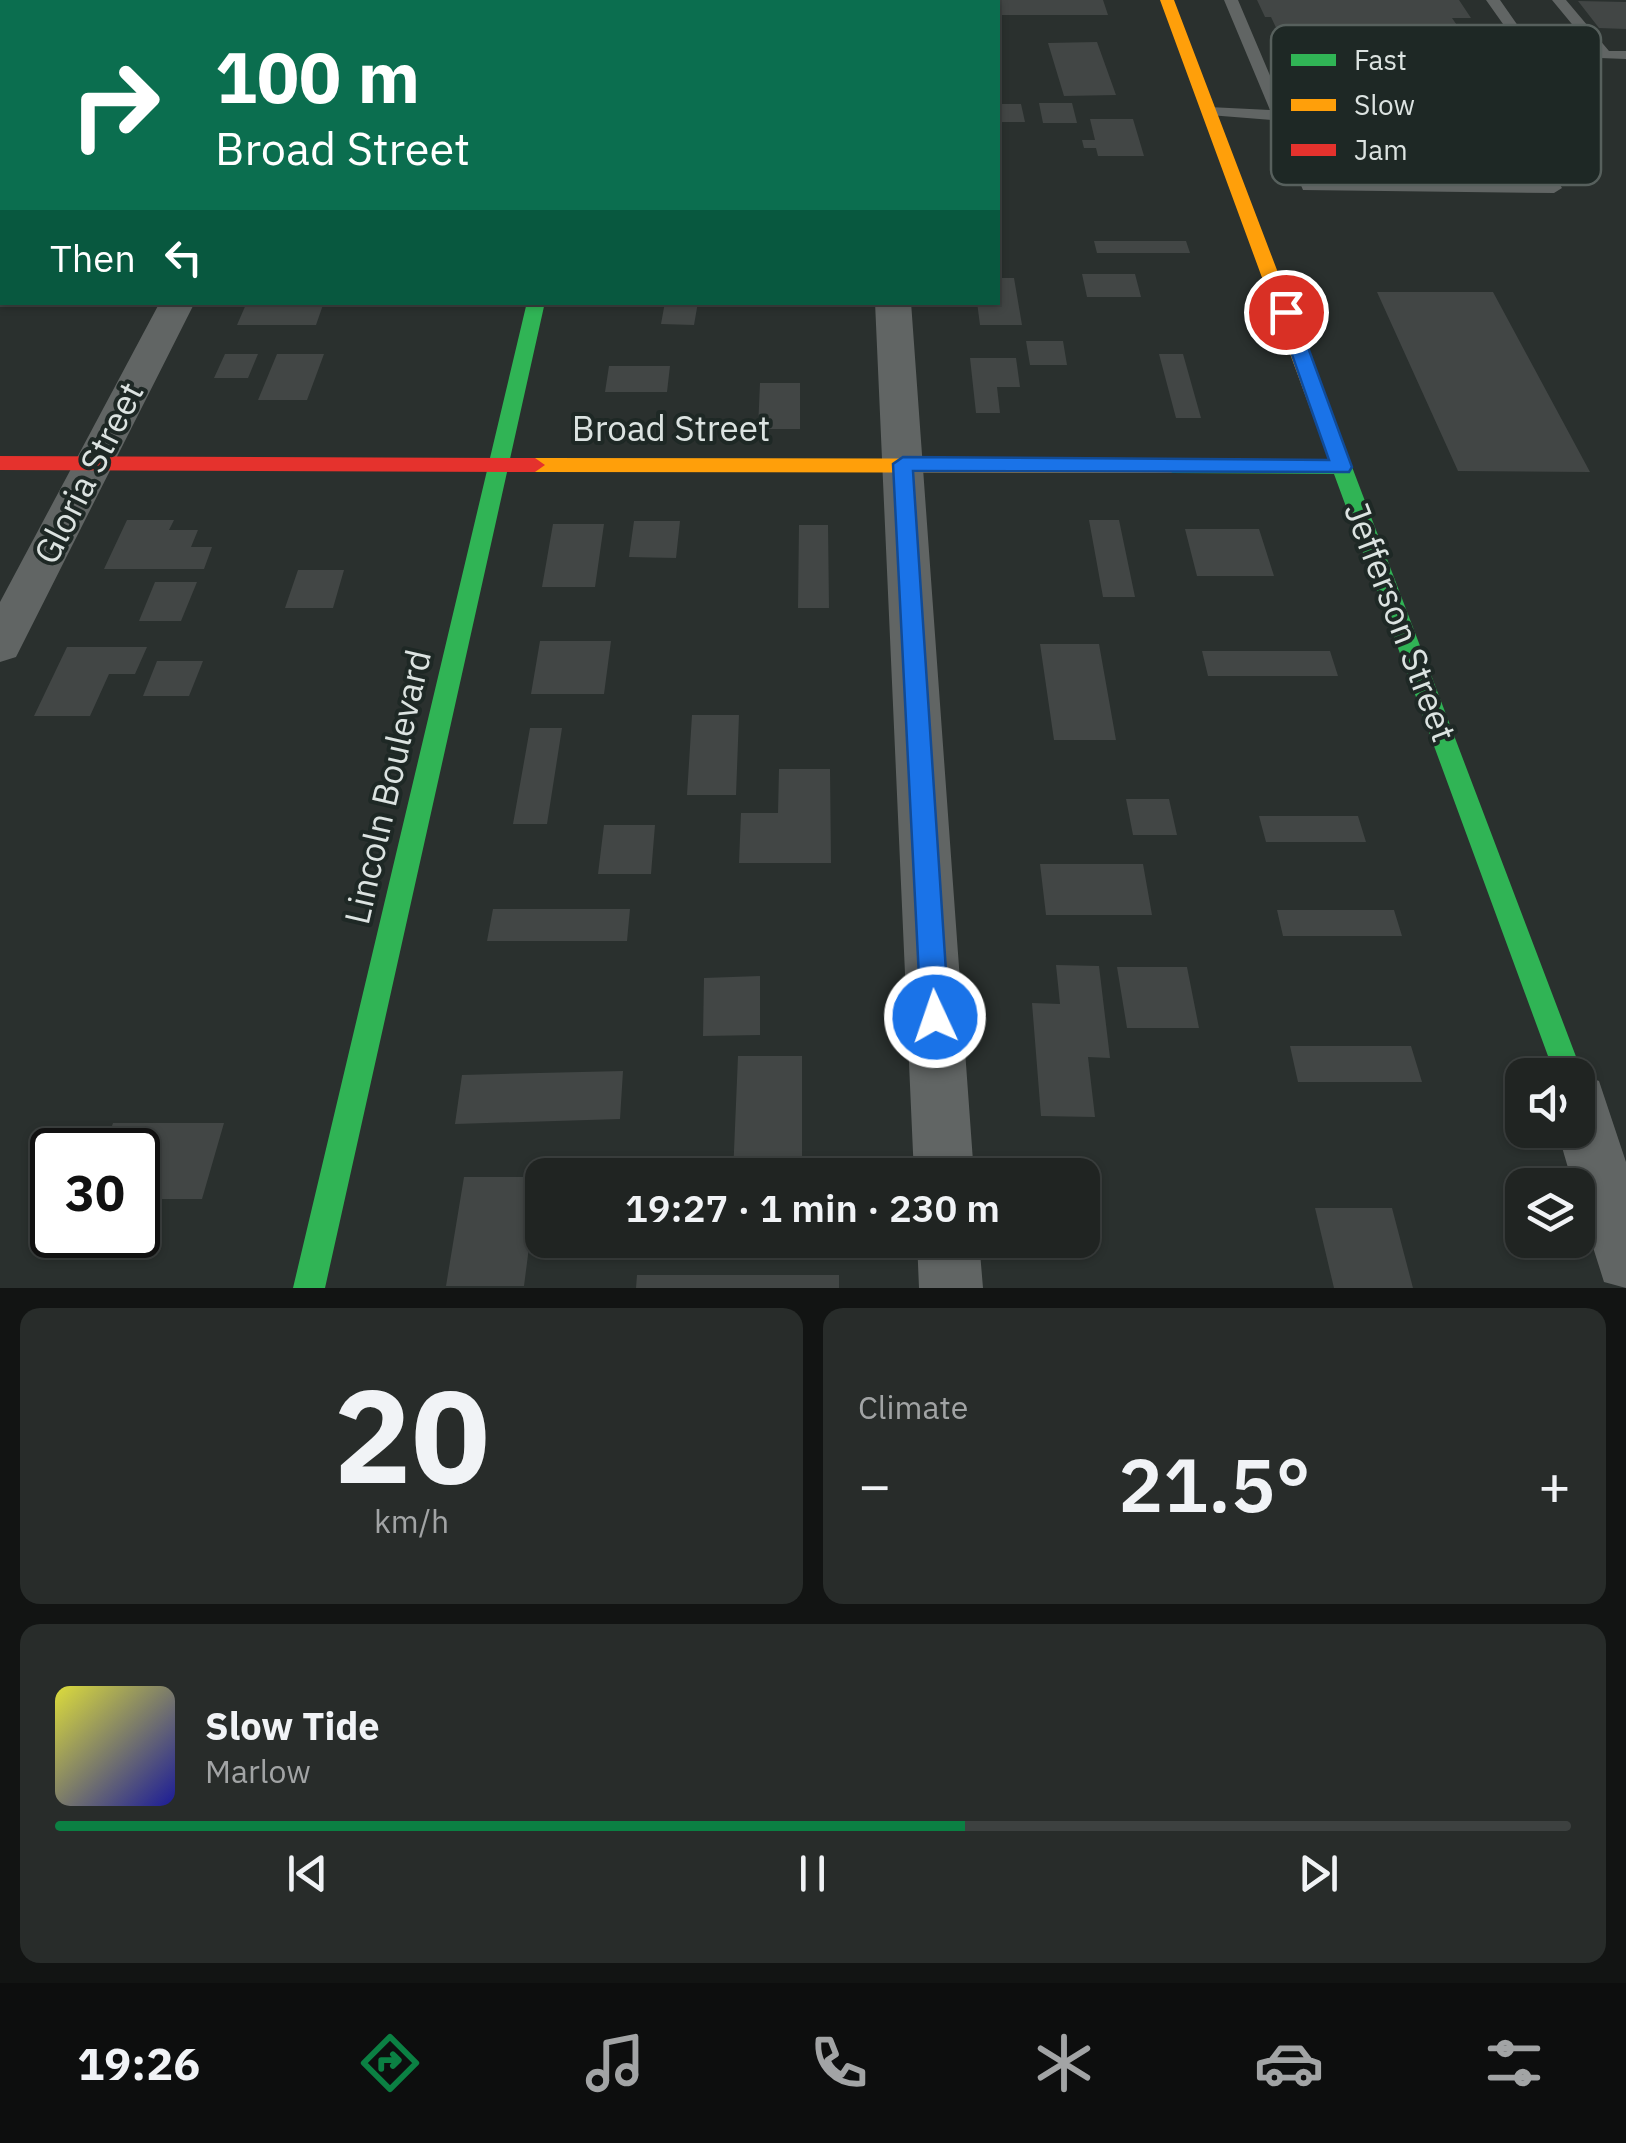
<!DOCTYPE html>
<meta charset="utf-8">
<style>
:root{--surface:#202422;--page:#282c2a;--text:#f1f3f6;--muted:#a2a4a5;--line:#3d4140;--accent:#0b8043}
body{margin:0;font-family:"IBM Plex Sans",sans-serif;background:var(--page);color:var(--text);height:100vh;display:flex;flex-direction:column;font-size:38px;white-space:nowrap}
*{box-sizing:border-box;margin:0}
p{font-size:32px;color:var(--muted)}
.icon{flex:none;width:55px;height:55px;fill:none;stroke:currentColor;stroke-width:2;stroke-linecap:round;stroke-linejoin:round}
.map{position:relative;height:1288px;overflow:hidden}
.sheet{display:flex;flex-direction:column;gap:20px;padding:20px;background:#121413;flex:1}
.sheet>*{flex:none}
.hud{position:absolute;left:0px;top:0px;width:1000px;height:305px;box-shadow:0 2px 8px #0004,0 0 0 2px var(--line);background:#0b6e4f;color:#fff;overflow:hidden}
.controls{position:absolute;left:1505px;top:1058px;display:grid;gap:20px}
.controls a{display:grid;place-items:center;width:90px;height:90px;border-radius:20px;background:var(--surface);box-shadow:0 2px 8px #0004,0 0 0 2px var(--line);font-size:50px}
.speed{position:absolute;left:30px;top:1128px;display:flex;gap:20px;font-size:50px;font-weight:700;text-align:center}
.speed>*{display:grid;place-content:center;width:130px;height:130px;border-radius:50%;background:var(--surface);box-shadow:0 2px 8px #0004,0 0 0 2px var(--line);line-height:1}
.speed .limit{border:5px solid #111;border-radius:15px;background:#fff;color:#111}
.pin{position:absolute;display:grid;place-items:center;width:85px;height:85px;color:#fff;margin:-42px;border:5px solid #fff;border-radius:50%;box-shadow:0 2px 10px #0007}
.me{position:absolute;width:110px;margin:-55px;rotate:357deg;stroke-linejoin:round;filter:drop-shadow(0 0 8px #0008)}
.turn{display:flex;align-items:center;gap:35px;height:210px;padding:0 50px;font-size:45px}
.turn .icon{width:130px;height:130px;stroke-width:2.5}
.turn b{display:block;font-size:70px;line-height:85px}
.then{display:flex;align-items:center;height:95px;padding:0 50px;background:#0003;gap:20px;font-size:38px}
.big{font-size:75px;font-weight:600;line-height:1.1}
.sheet .card{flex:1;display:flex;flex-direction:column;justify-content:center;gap:15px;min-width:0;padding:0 35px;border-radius:20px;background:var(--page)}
.sheet .dial{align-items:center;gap:0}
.dial b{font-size:130px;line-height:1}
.song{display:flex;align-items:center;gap:30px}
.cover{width:120px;height:120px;border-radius:15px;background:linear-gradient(135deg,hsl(60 70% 55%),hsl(240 70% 35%))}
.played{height:10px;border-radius:5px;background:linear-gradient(90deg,var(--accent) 60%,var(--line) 60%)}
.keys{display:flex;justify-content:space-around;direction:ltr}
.heat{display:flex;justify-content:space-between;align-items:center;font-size:55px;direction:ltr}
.sheet .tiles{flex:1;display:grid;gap:20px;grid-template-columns:1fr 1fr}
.card:last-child{grid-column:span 2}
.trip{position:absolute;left:525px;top:1158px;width:575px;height:100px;border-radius:20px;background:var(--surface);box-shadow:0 2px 8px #0004,0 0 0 2px var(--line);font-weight:600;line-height:100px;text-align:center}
.dock{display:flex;height:160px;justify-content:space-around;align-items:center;background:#0d0e0e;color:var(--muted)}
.dock .icon{width:70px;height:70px}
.dock .active{color:var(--accent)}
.dock b{font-size:45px;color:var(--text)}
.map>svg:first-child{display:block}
.building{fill:#424645}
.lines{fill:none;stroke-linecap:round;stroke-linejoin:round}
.lane{fill:#616564;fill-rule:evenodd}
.street{fill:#616564;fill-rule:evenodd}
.fast{fill:#30b455;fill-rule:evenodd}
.slow{fill:#ff9f0a;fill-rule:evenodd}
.jam{fill:#e5322d;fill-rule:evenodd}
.route{fill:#1a73e8;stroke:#114b97;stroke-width:2.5}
.labels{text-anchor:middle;stroke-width:8;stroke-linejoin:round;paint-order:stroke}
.street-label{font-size:35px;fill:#dce3e1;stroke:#1e2825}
.key{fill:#1e2825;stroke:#57605d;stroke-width:2.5}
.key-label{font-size:28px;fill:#dce3e1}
</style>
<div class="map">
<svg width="1626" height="1288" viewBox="0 0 1626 1288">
<rect width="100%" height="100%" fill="#2a302e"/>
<path class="building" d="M998,0h105l5,15h-110z
M1257,0h202l12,18h-19l20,29h-70l25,42h-122l-34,-72h-6z
M1578,1l48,1v27l-27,-1z
M1097,42l19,53 -52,1 -16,-53z
M1039,103h33l5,20h-34z
M998,104h23l4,18h-27z
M1090,119h43l11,37h-46l-2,-8h-12l-2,-8h13z
M1094,241h92l4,12h-93z
M1082,274h53l6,23h-54z
M998,278h16l8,47h-42l-3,-23h21z
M1377,292h116l97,180 -132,-1z
M247,302h77l-8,23h-79z
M665,302h33l-4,23 -33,-1z
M1026,341h37l4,24h-37z
M225,354h33l-10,24h-34z
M277,354h47l-17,46h-49z
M1159,354h24l18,64h-25z
M970,358h46l4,29h-23l3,26h-24z
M609,366h61l-3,26h-62z
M760,383h40v46h-42z
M127,520h47l-5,10h29l-7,17h21l-8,22h-100z
M1089,520h30l16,77h-32z
M634,521h46l-4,37 -47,-1z
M553,524h51l-9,63h-53z
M799,525h29l1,83h-31z
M1185,529h74l15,47h-77z
M298,570h46l-11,38h-48z
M155,582h42l-16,39h-42z
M540,641h71l-7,53h-73z
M1040,644h59l17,96h-62z
M67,647h80l-12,27h-26l-19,42h-56z
M1202,651h128l8,25h-130z
M157,661h46l-14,35h-46z
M692,715h47l-3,80h-49z
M530,728h32l-15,96h-34z
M779,769h51l1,94h-92l2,-50h37z
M1126,799h43l8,36h-44z
M1259,816h99l8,26h-100z
M604,825h51l-4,49h-53z
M1040,864h103l9,51h-106z
M493,909h137l-3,32h-140z
M1277,910h117l8,26h-119z
M1056,965l43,1 11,92 -22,-1 7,60 -54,-1 -9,-113 28,1z
M1117,967h70l12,61h-72z
M760,976v59l-57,1 1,-58z
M1290,1046h121l11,36h-124z
M738,1056h64v119h-69z
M623,1071l-3,48 -165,5 7,-49z
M113,1123h111l-22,76h-64v-49h-34z
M464,1177h74l-14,109h-78z
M1315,1208h77l21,80h-79z
M637,1275h202v13h-203z"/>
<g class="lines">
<path class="lane" d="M501,0h108l2,2h-111z
M1224,0h14l47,111 215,2 -20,-32 47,-23 -41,-58h14l42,60 -47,23 67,105 -8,5 -251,-3 -30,-70 -64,-5 -7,-4 7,-4 61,3zM1289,121l216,2 38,60 -228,-1z
M1552,0h14l43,51h17v8l-26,-1z"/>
<path class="street" d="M861,0h26v2h-26z
M160,302h35l-179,355 -16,5v-60z
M875,302h36l63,873h-60z
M1578,1073l21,8 27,81v126l-22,-6 -26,-82v-15h-5l-16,-55h21v-55h-5z
M917,1240h62l4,48h-64z"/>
<path class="fast" d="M527,302h18l-220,986h-32z
M1328,423l10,7 245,645 -5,11v-11h-23l-221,-601 -163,-1 -10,-7 10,-7 158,1 -11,-30z"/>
<path class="slow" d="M1160,0h14l164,430 -3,5h-14l-3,-5z
M535,458l636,1 10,7 -10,7 -636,-1 -10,-7z"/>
<path class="jam" d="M0,456l535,2 10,7 -10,7 -535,-2z"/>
</g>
<path class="route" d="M1286,306l9,6 57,155 -3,5 -436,-1 36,546 -4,10 -10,4 -10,-4 -4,-10 -28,-553 10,-7 426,3 -52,-148z"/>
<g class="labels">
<g class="street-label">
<text x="671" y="441">Broad Street</text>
<text transform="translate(89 473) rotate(-63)" y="12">Gloria Street</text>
<text transform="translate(1400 622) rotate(69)" y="12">Jefferson Street</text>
<text transform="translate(388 787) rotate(-77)" y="12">Lincoln Boulevard</text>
</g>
</g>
<rect x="1271" y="25" width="330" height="160" rx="15" class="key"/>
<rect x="1291" y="54" width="45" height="12" fill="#30b455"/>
<rect x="1291" y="99" width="45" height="12" fill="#ff9f0a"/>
<rect x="1291" y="144" width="45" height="12" fill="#e5322d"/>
<g class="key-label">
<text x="1354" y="70">Fast</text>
<text x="1354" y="115">Slow</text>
<text x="1354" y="160">Jam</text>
</g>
</svg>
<div class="controls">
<a><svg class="icon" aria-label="sound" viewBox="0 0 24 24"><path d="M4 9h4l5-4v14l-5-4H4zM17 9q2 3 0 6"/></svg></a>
<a><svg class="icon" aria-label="layers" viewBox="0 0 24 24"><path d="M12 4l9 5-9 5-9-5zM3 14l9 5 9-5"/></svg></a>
</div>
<div class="speed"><div class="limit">30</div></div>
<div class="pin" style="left:1286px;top:312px;background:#d93025"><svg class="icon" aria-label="arrive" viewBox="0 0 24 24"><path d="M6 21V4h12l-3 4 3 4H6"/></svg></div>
<svg class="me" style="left:935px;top:1017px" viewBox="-20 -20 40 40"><circle r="17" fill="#1a73e8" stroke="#fff" stroke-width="3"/><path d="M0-11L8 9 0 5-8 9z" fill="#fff"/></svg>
<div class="trip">19:27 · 1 min · 230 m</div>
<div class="hud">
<div class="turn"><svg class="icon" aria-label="right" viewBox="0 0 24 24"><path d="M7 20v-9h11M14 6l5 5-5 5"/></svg><div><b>100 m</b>Broad Street</div></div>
<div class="then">Then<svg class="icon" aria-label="left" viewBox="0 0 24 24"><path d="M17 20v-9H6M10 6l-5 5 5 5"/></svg></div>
</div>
</div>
<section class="sheet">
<div class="tiles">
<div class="card dial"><b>20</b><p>km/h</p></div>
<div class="card"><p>Climate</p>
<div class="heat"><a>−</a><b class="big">21.5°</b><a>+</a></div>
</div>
<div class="card">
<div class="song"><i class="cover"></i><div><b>Slow Tide</b><p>Marlow</p></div></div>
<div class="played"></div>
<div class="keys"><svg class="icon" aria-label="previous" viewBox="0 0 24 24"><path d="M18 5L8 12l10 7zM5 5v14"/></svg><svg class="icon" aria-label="pause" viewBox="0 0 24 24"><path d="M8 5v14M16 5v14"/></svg><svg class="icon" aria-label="next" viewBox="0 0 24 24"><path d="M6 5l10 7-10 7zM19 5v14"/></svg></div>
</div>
</div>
</section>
<nav class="dock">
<b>19:26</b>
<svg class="icon active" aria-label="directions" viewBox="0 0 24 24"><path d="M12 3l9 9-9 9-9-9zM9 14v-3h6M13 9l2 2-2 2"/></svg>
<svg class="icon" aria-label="music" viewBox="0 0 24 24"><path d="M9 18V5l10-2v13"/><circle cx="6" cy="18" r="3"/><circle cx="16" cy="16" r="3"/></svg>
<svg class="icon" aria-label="phone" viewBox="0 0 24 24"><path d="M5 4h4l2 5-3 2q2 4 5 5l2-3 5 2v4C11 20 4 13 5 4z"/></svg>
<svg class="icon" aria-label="climate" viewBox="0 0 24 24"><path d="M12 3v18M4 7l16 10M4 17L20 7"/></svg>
<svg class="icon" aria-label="car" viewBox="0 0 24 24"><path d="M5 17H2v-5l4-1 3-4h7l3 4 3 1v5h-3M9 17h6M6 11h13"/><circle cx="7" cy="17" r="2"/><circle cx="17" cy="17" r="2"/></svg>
<svg class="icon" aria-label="filters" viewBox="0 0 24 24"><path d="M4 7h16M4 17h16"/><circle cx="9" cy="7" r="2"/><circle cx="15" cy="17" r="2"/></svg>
</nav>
